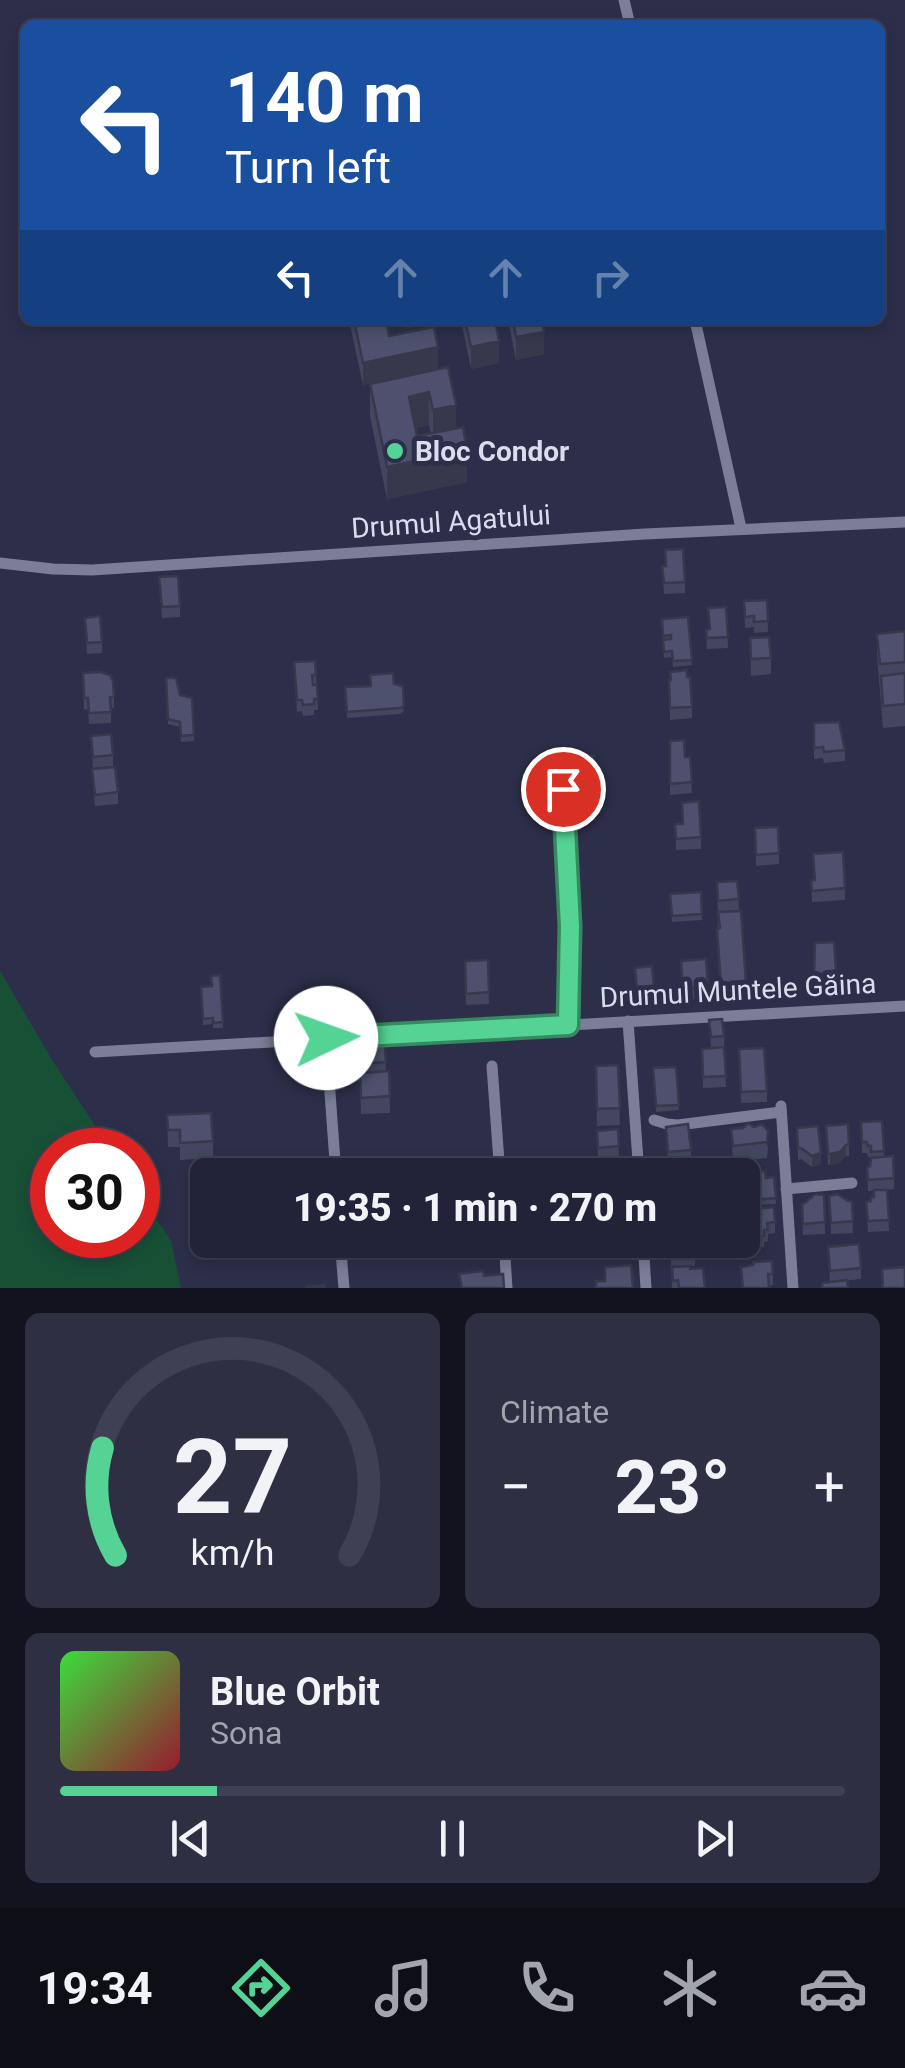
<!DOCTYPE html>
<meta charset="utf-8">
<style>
:root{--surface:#222338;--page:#2e2f43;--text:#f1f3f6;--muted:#a2a4ae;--line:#3f4053;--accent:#54d395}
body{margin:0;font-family:Roboto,sans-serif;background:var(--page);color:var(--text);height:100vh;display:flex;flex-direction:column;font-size:38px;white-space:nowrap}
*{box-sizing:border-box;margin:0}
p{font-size:32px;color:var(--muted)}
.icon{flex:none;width:55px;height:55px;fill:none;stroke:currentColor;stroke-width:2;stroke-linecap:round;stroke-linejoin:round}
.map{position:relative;height:1288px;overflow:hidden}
.sheet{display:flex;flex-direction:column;gap:25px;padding:25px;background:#13131f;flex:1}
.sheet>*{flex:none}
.top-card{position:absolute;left:20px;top:20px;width:865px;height:305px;border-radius:15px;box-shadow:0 5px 15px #0003,0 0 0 2px var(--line);background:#1a4fa0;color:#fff;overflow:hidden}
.speed{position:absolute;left:30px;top:1128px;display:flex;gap:20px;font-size:50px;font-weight:700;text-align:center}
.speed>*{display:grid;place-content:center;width:130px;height:130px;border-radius:50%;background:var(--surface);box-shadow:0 5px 15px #0003,0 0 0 2px var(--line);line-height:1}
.speed .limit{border:15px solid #d22;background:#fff;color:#111}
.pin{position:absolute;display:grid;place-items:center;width:85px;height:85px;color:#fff;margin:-42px;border:5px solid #fff;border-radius:50%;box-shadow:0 2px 10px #0007}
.me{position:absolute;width:110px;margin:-55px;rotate:87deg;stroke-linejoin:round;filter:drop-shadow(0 0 8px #0008)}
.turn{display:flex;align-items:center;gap:35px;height:210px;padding:0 40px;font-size:45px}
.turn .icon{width:130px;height:130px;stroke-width:2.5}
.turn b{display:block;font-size:70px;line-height:85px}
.lanes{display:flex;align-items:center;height:95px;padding:0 40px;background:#0003;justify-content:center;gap:50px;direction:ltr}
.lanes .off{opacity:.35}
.big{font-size:75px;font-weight:800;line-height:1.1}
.sheet .widget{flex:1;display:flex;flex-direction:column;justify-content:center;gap:15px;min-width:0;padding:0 35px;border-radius:15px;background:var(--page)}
.sheet .dial{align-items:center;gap:0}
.dial svg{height:260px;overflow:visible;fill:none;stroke:var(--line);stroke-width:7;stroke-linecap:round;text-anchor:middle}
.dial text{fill:var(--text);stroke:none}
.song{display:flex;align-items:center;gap:30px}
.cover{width:120px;height:120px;border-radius:15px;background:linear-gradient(135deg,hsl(120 70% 55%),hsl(350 70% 35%))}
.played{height:10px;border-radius:5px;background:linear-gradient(90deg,var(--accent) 20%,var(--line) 20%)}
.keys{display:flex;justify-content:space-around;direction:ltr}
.heat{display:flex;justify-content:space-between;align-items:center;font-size:55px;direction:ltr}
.sheet .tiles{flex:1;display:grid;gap:25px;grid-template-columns:1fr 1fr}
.widget:last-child{grid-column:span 2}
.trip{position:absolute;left:190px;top:1158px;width:570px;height:100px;border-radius:15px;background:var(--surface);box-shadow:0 5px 15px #0003,0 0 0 2px var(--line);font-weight:800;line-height:100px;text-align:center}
.menu{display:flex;height:160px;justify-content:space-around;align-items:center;background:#0e0e16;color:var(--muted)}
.menu .icon{width:70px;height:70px}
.menu .on{color:var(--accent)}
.menu b{font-size:45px;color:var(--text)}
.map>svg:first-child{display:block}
.green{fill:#185036}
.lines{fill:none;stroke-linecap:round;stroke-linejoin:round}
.minor{stroke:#7a7e97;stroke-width:11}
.wall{fill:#42465e;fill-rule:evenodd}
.shaded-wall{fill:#36394c}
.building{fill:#4d516d;stroke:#36394c;stroke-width:2.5}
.route-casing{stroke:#378961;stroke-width:25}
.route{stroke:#54d395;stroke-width:18}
.poi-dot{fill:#54d395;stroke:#2d2f4a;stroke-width:4}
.labels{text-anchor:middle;stroke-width:10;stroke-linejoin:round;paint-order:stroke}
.poi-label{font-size:28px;font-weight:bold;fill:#daddee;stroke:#2d2f4a;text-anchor:start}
.street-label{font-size:28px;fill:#daddee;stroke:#2d2f4a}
</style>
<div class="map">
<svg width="905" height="1288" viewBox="0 0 905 1288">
<rect width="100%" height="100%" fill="#2d2f4a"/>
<path class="green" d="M0,971l54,92 57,87h-59v85h86v-44l33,50 10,47h-181z"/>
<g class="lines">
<path class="minor" d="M624,0l6,25
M695,320l46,208
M0,563l53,6 39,1 553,-36 260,-12
M563,789l7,137 -2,99
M628,1021l11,154
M326,1038l10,137
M95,1052l810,-46
M492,1066l8,109
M781,1106l12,182
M654,1120l13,4 11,1 103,-13
M786,1189l66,-6
M340,1240l4,48
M504,1240l3,48
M643,1240l3,48"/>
</g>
<path class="wall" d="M349,320h37l3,16 49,33 -75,16z
M461,320h34l4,43 -28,6z
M508,320h34l2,34 -28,6z
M448,367l8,61 11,54 -80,17 -17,-83v-32zM429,425l2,9 -14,2 -2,-8z
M662,566l23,16v11l-21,1z
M159,577l21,29v11l-18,1z
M767,600l1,32 -14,1v-6l-9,1 -1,-27z
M726,607l2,41 -21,1 -1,-19 3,-1z
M688,617l4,48 -19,2 -1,-10 -8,1 -2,-39z
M85,618l17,24v11l-15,1z
M905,631v95l-22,2 -6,-72v-22z
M750,638l21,20v16l-20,2z
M294,662l22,13 2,35h-4v5l-11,1 -1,-5 -5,1z
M166,678l14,17 12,3 2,43 -13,1 -1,-15 -12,-3z
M83,684l31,12v12h-3v15l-22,1 -1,-15 -4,1z
M394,684l10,27 -4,3 -53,4 -2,-31z
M669,691l23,16v11l-22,2z
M814,723l31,27v11l-21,2 -1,-5 -9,1z
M91,736l22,19v11l-20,2z
M670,741l15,16h5l2,36 -22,2z
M594,755l1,23h3l1,28 -22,2 -1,-29h3l-1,-23z
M92,769l26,23v12l-23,2z
M675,824l26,13v12l-25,1z
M755,840l24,13v11l-23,2z
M813,854l32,34v12l-33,2 -1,-22h3z
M737,881l9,119 -25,1 -4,-56 1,-27 -1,-36z
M701,892l1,28 -30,2 -2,-28z
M834,942l2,46h-9v4h-13l-1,-30z
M488,960l1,44 -23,1 -1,-44z
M681,961l27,26v11l-25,2z
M652,966l2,27 -17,1 -2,-26z
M220,975l3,53h-10v-4l-10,1 -2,-38 11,-1z
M709,1020l15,16v11l-13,1z
M354,1032l16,6h14l2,34 3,-1 1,42 -29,1 -1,-34 -4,1z
M724,1047l2,40 -23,1 -1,-39z
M739,1049l28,42v11l-26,1z
M618,1065l2,60 -23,1 -1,-60z
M676,1067l3,43 -23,2 -3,-44z
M167,1115l46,26v17l-33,2v-13h-12z
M882,1121l2,36 10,21v11l-7,1 2,41 -21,1 -2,-30 5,-1 3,-4v-6h-6l-1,-24 3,-1 1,-9h-3l-1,-4h-5l-1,-31z
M762,1124l6,24 -1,10 -34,4 -2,-33 23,-2z
M826,1126l23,18v12h-3l-6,7 -10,2 -2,-1z
M666,1127l25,23v11l-23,2z
M797,1128l24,36 -9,3 -11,-8 -3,1z
M618,1129l1,29 -21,1 -1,-28z
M774,1177l2,27 -33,2 -1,-28z
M824,1195l1,39 -22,1 -1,-31z
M829,1196l23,5 1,32 -22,1z
M742,1210l33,12v11l-7,1v7l-4,1v5l-13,1 -1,-16 -7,1z
M670,1240h36v18l-11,1v7h-5v3l15,19h-33z
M828,1247l33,21v11l-31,3z
M741,1267l32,7v11l-4,1v2h-27z"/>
<path class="shaded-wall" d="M406,320h22v4l-22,5z
M544,332v22l-28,6v-23z
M499,341v22l-28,6v-22z
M438,347v22l-75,16v-22z
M429,392v33l-20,4v-32z
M456,405v32l-23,5v-32z
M467,450v32l-80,17v-32z
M846,1145v11l-6,7 -10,2v-11z
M821,1153v11l-9,3v-11z"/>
<path class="building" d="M354,320h32l3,16 45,-9 4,20 -75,16z
M465,320h30l4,21 -28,6z
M513,320h29l2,12 -28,5z
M448,367l8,38 -23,5 -4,-18 -20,5 8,39 46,-9 4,23 -80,17 -17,-83z
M683,549l2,33 -21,1 -2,-17h4l-1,-16z
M178,576l2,30 -18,1 -3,-30z
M767,600l1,21 -14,1v-6l-9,1 -1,-16z
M726,607l2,30 -21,1 -1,-8 4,-1 -2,-21z
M100,616l2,26 -15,1 -2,-25z
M688,617l4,43 -19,1 -1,-10 -8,1 -1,-12 8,-1v-4l-8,1 -1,-17z
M905,631v31l-25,2 -3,-30z
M769,637l2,21 -20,1 -1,-21z
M315,661l1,14h-4l1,10h4l1,14h-4v5l-11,1 -1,-5h-5l-3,-38z
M687,670v7h3l2,30 -22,1 -1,-28h2l-1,-8z
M100,672l10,3 3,6 1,15 -4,1 1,15 -22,1 -1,-15h-4l-1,-25z
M393,673l1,11 9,2 1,20 -4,2 -53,4 -2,-25 26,-1 -1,-11z
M905,673v31l-22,2 -2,-30z
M166,678h10l4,17 12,3 2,37 -13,1 -1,-14 -12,-3z
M839,722l6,28 -21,2 -1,-5 -9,1v-25z
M111,734l2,21 -20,2 -2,-21z
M684,740l1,17h5l2,25 -22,2v-43z
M594,755l1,15 -16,1 -1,-15z
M115,767l3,25 -23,3 -3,-26z
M598,778l1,17 -22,2 -1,-18z
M699,801l2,36 -25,2 -1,-15h8l-1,-21z
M778,827l1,26 -23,2 -1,-27z
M843,852l2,36 -33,3 -1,-11h4l-2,-26z
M737,881l2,18 -21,2 -1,-19z
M701,892l1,22 -30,2 -2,-22z
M741,911l5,72 -25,2 -4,-56 3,-1 -2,-16z
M834,942l2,29 -9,1v3h-13l1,-32z
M706,959l2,28 -25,1 -2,-27z
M488,960l1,32 -23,2 -1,-33z
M652,966l2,22 -17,1 -2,-21z
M220,975l3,47 -10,1v-5l-10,1 -2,-32 11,-1 -1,-10z
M722,1019l2,17 -13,1 -2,-17z
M370,1031v7h14l2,24 -30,2 -2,-32z
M724,1047l2,29 -23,1 -1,-28z
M764,1048l3,43 -26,1 -2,-43z
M618,1065l2,43 -23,1 -1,-43z
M676,1067l3,38 -23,1 -3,-38z
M389,1071l1,25 -29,2 -1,-25z
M211,1113l2,28 -33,2v-13h-12l-1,-15z
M882,1121l2,30 -13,1v-6h-3l-1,-4h-5l-1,-20z
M748,1123l6,4 8,-3 6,7 -1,11 -34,4 -2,-17 12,-1z
M688,1124l3,26 -23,2 -2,-25z
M848,1124l1,20 -3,1 -6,7 -10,2 -2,-1 -2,-27z
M818,1126l3,27 -9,3 -11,-8h-3l-1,-20z
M618,1129l1,17 -21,2 -1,-17z
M893,1156l1,22 -26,2 -1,-13 3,-1 1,-8z
M686,1165l1,7 12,-2v5h-36v-8z
M765,1171l1,7 8,-1 2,21 -33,3 -1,-23 8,-1v-5z
M874,1190h13l2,30 -21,1 -2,-19 5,-1v-4h3z
M815,1194l9,1 1,27 -22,2 -1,-20 3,-1z
M837,1194l11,7h4l1,20 -22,2 -2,-27z
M774,1207l1,15 -8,1 1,7h-4v6l-13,1 -1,-16 -7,1 -1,-12z
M670,1240h36v7l-11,1v7l-24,2z
M859,1244l2,24 -31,3 -2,-24z
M772,1261l1,13h-5l1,14h-26l-2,-21 12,-2v-3z
M631,1265l2,23h-37v-7h9v-14z
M690,1266v3l13,-1 2,20h-26l-1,-8 -5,1 -1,-14z
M905,1267v21h-22l-1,-19z
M483,1271l1,5 19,-2 1,14h-42l-3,-14z
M847,1280l1,8h-26v-5z
M324,1285l1,3h-17l-1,-1z"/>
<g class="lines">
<defs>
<path id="route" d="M326,1038l242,-13 2,-99 -7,-137"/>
</defs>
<use href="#route" class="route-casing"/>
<use href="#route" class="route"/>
</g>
<circle class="poi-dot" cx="395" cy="451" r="10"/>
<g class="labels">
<g class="poi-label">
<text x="415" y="461">Bloc Condor</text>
</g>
<g class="street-label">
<text transform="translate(451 521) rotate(-4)" y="10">Drumul Agatului</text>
<text transform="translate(738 990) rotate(-3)" y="10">Drumul Muntele Găina</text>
</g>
</g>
</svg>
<div class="speed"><div class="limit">30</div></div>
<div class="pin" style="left:563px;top:789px;background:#d93025"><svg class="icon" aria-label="arrive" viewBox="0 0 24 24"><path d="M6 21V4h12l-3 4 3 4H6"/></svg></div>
<svg class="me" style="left:326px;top:1038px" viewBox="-20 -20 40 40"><circle r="19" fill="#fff"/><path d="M0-13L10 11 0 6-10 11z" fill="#54d395"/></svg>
<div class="trip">19:35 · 1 min · 270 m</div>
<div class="top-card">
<div class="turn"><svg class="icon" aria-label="left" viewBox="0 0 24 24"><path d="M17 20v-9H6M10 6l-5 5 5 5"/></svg><div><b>140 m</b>Turn left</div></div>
<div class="lanes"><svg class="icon" aria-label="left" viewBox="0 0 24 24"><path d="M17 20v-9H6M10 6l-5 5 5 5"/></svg><svg class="icon off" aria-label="ahead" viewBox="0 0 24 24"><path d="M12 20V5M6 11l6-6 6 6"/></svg><svg class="icon off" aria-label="ahead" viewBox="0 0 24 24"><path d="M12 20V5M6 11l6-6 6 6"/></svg><svg class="icon off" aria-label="right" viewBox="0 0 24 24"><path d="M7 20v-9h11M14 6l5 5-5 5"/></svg></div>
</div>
</div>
<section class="sheet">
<div class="tiles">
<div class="widget dial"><svg viewBox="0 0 100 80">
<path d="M14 69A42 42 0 1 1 86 69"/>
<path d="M14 69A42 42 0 0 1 10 36" stroke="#54d395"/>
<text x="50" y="56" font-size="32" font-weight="700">27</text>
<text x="50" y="72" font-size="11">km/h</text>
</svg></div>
<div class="widget"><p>Climate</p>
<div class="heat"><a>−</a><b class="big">23°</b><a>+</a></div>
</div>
<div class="widget">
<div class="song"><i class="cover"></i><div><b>Blue Orbit</b><p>Sona</p></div></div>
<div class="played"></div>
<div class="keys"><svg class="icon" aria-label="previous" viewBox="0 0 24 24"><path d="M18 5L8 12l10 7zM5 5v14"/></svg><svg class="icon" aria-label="pause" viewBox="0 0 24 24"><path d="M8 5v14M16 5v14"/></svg><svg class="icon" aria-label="next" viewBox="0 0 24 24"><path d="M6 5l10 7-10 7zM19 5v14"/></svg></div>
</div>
</div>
</section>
<nav class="menu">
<b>19:34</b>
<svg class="icon on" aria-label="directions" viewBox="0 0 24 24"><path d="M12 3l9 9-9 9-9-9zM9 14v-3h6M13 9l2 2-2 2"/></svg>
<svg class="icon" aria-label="music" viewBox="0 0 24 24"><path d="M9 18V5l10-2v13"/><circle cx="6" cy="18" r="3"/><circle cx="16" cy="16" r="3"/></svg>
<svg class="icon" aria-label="phone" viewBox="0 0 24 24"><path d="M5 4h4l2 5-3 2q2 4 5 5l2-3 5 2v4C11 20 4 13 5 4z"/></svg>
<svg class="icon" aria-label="climate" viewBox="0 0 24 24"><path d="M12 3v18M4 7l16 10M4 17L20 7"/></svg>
<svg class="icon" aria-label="car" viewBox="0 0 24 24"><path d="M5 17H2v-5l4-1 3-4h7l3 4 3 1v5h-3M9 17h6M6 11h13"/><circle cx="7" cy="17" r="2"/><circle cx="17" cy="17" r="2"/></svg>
</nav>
